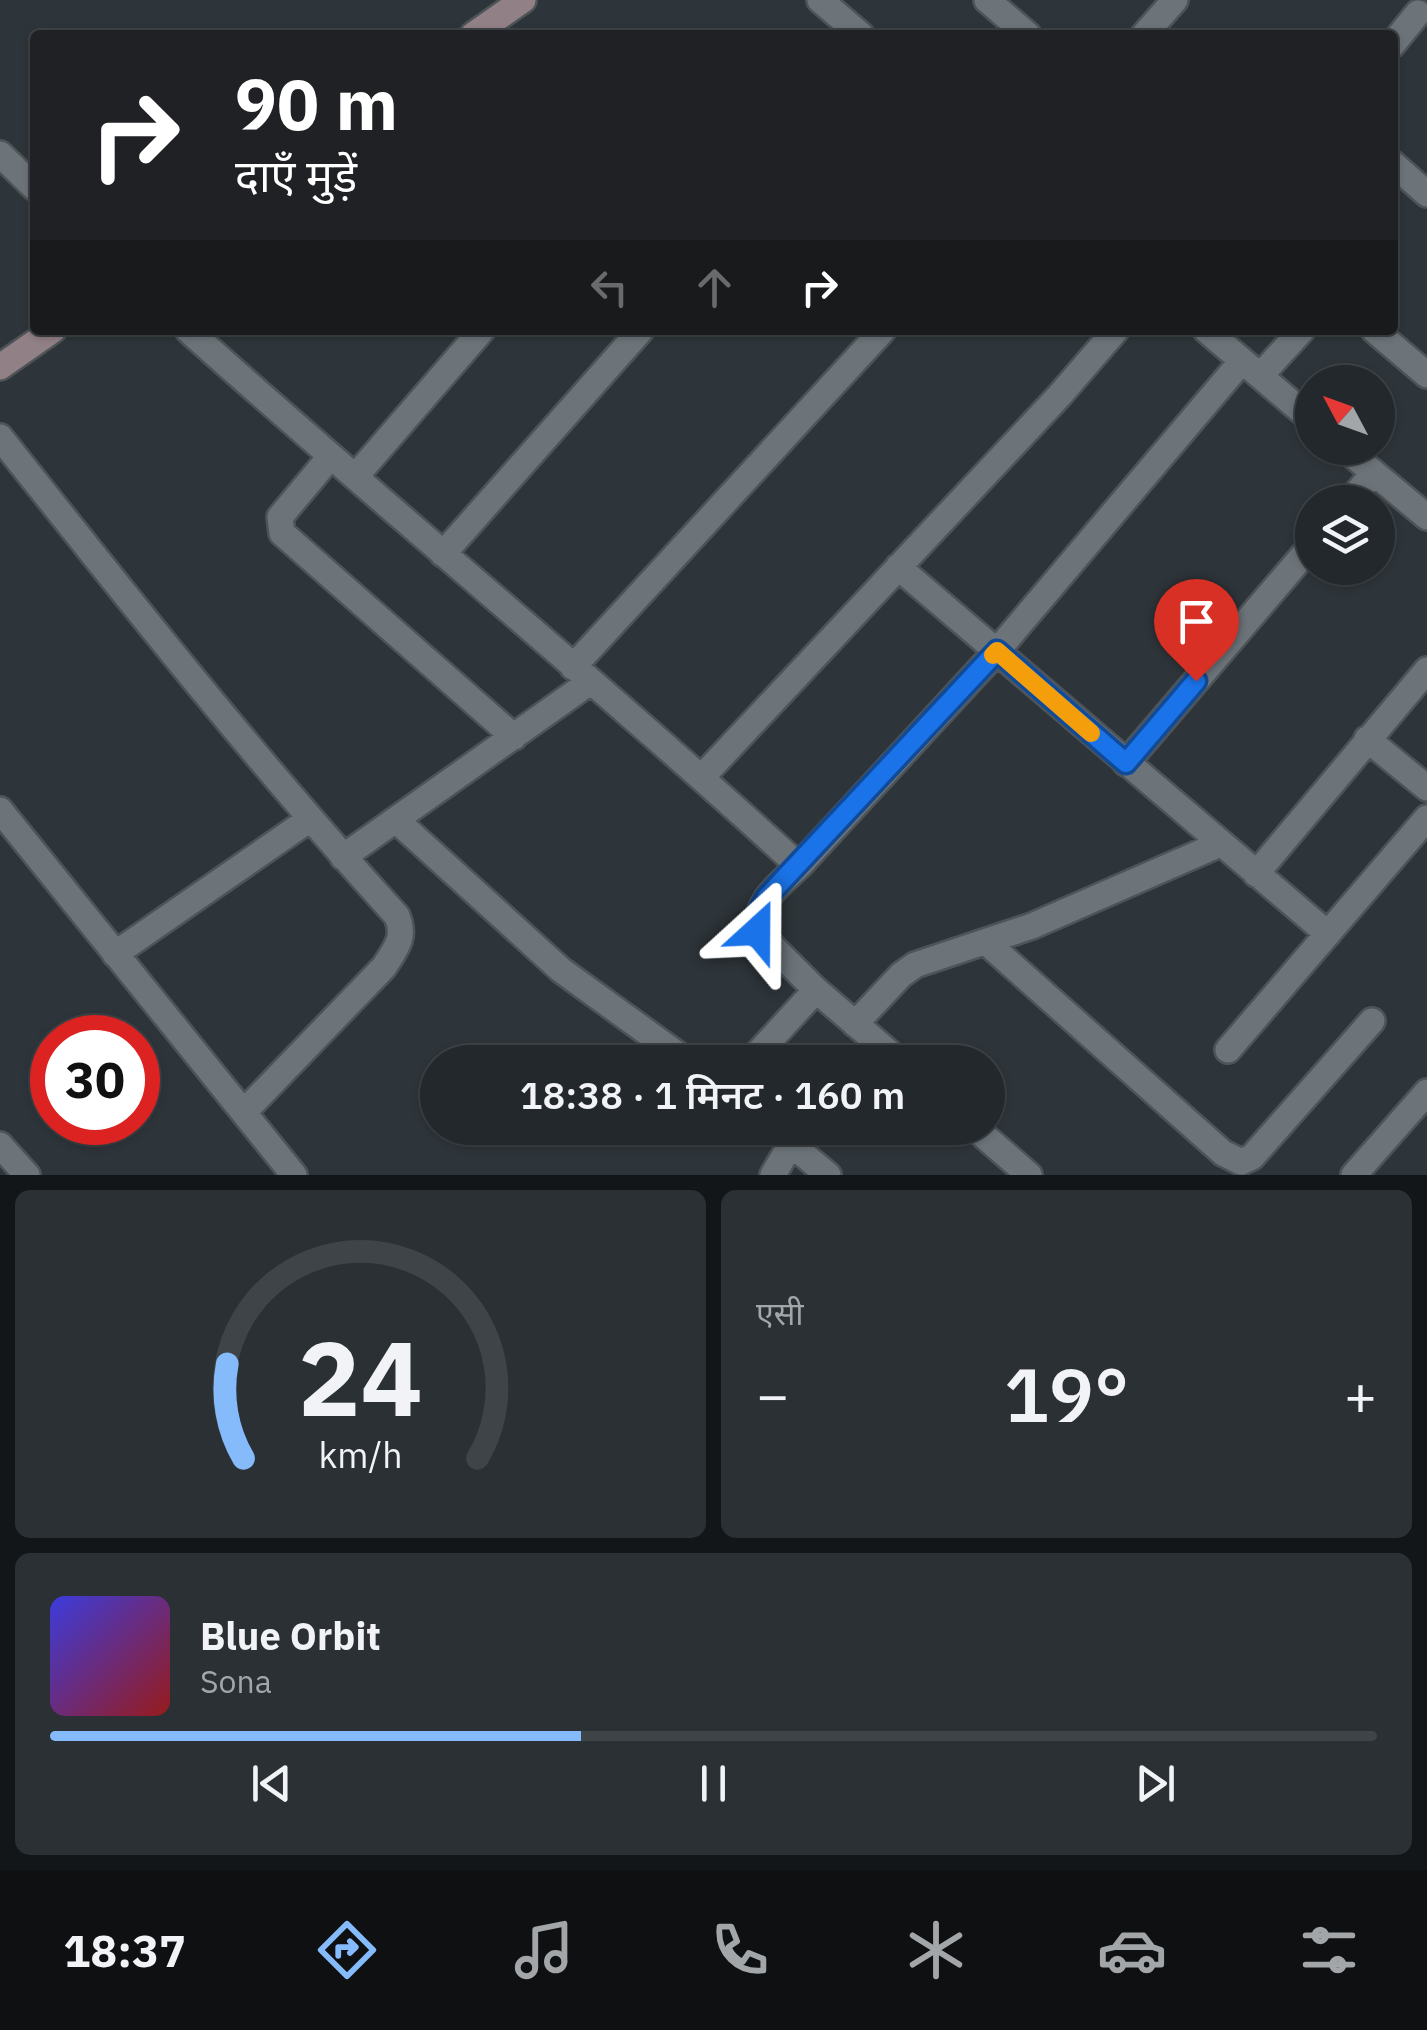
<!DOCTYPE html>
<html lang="hi">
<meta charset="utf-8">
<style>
:root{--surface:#22282c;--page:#2a3034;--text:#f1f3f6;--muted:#a2a6a9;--line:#3f4448;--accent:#85bbfb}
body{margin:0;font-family:"IBM Plex Sans","Noto Sans Devanagari",sans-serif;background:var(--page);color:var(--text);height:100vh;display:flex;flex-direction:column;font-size:38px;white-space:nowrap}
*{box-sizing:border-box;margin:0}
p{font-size:32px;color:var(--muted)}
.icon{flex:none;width:55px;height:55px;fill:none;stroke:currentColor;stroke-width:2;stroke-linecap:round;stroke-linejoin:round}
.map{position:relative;height:1175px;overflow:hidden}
.panel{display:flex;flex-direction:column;gap:15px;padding:15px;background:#131618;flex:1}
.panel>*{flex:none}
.top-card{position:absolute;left:30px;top:30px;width:1368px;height:305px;border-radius:10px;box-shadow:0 2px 8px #0004,0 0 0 2px var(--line);background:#202124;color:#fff;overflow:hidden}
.needle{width:65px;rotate:311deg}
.buttons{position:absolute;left:1295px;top:365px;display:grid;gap:20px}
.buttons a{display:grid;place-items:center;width:100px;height:100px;border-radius:50%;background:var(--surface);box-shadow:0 2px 8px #0004,0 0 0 2px var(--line);font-size:50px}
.speed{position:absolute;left:30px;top:1015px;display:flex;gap:20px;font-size:50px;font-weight:700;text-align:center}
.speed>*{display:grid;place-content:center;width:130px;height:130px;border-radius:50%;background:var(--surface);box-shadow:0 2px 8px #0004,0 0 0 2px var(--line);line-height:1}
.speed .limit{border:15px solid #d22;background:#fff;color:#111}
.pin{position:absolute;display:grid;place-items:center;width:85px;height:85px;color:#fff;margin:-102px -42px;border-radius:50% 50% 50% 0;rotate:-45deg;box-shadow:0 0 10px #0007}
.pin .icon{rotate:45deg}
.me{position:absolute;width:110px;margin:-55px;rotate:24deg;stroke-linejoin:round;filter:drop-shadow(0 0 8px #0008)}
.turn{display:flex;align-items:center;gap:35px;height:210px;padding:0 40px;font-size:45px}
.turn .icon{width:130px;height:130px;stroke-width:2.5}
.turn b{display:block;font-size:70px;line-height:85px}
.lanes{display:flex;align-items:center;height:95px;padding:0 40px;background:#0003;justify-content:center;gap:50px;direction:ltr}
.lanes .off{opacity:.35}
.big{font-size:75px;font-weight:600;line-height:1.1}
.panel .widget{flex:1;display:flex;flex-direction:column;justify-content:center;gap:15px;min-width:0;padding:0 35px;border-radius:15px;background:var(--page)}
.panel .dial{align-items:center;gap:0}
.dial svg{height:260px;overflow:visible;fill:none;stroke:var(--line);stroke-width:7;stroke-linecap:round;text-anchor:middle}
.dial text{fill:var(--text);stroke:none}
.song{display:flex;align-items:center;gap:30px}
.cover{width:120px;height:120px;border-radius:15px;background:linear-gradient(135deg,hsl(240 70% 55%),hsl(0 70% 35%))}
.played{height:10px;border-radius:5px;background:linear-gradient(90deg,var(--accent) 40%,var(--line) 40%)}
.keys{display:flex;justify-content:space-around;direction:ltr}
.heat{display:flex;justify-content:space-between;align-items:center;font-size:55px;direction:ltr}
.panel .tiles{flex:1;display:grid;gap:15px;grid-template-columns:1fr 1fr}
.widget:last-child{grid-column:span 2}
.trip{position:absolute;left:420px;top:1045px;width:585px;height:100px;border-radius:50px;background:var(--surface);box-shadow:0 2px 8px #0004,0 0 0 2px var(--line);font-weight:600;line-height:100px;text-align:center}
.menu{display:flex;height:160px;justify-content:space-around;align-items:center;background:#0e1012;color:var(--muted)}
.menu .icon{width:70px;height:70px}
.menu .active{color:var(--accent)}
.menu b{font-size:45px;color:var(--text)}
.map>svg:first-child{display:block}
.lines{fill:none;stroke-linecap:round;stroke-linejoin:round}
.street-casing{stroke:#4d5357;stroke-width:30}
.secondary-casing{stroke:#4d5357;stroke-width:30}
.street{stroke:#6c747a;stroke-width:25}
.secondary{stroke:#928087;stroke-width:25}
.route-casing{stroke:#114b97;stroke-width:25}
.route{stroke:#1a73e8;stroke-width:18}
.slow{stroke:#f59e0b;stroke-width:18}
</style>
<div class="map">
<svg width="1427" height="1175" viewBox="0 0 1427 1175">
<rect width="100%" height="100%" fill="#2e353a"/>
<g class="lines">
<defs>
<path id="street" d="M820,0l41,35
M987,0l41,35
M1144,35l31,-35
M1392,45l26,-32
M0,154l35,34
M1392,163l35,31
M188,330c202,181 411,353 611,536l198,-215 244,-289
M1206,330l106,90
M1374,330l53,45
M1260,376l42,-46
M0,437c129,163 257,325 397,479 9,22 -1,32 -13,51l-140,145
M1344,448l83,69
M330,457l-50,60 2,16 232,204
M355,477l127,-147
M1349,502l25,-29
M443,554l198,-224
M898,567l430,367
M573,667l310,-337
M1367,739l60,49
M1126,763l186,-218
M702,777l358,-382 56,-65
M0,810l294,365
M396,820l165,150 127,92
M343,857l247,-175
M799,866c-22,21 -41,33 -42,65l59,59 84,72
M1256,874l171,-204
M986,942l237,211 18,9 11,-5 120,-136
M115,954l195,-135
M855,1024l46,-49 14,-10 117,-39 188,-82
M1228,1050l199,-232
M750,1062l66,-72
M772,1128l56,47
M975,1128l54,47
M0,1145l27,30
M773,1175l18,-31
M1354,1175l73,-83"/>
<path id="secondary" d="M473,35l50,-35
M0,367l53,-37"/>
</defs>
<use href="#street" class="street-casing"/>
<use href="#secondary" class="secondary-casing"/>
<use href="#street" class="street"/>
<use href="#secondary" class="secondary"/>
</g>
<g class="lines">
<defs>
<path id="route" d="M757,931l1,-18 9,-16 230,-246 129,112 70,-82"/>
</defs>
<use href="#route" class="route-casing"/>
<use href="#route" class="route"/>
<path class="slow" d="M993,655l4,-4 94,82"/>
</g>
</svg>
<div class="buttons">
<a><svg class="needle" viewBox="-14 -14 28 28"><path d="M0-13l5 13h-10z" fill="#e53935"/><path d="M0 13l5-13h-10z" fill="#a2a6a9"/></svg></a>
<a><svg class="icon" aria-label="layers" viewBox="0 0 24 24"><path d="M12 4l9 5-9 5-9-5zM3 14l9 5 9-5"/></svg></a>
</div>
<div class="speed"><div class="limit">30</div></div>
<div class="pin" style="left:1196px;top:681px;background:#d93025"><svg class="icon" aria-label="arrive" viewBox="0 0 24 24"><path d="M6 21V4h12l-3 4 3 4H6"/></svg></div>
<svg class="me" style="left:757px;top:931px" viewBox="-20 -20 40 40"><path d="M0-17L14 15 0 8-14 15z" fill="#1a73e8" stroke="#fff" stroke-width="4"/></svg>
<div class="trip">18:38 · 1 मिनट · 160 m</div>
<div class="top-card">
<div class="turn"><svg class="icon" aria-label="right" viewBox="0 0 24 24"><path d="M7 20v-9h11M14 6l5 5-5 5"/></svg><div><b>90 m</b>दाएँ मुड़ें</div></div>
<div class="lanes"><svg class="icon off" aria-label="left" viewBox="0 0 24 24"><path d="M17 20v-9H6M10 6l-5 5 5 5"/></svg><svg class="icon off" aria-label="ahead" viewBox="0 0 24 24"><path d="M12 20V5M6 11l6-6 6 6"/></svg><svg class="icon" aria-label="right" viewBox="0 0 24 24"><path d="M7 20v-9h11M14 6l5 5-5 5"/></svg></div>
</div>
</div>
<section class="panel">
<div class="tiles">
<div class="widget dial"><svg viewBox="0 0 100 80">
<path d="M14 69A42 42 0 1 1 86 69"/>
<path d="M14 69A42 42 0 0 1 9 40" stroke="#85bbfb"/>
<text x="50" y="56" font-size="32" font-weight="700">24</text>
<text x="50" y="72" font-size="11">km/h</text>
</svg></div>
<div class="widget"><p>एसी</p>
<div class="heat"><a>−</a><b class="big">19°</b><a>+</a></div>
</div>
<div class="widget">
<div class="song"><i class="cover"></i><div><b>Blue Orbit</b><p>Sona</p></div></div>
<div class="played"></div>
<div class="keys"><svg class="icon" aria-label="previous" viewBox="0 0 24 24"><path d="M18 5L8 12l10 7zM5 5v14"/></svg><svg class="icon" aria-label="pause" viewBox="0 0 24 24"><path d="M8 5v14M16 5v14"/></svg><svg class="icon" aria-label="next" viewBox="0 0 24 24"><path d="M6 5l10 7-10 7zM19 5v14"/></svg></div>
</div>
</div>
</section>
<nav class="menu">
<b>18:37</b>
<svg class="icon active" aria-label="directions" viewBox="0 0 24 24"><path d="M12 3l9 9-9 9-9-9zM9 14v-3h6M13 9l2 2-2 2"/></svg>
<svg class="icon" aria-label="music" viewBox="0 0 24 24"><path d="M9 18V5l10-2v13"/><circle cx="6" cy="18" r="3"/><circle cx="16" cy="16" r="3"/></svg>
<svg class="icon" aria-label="phone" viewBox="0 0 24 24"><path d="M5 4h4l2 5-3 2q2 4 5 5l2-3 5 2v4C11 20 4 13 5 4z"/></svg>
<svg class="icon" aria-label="climate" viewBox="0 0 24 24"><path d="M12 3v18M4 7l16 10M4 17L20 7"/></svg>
<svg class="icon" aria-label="car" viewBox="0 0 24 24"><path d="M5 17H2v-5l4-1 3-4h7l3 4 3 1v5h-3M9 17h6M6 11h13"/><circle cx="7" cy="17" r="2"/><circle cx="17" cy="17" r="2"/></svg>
<svg class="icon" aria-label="filters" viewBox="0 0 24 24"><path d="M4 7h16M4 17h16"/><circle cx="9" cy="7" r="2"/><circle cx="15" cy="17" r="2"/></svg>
</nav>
